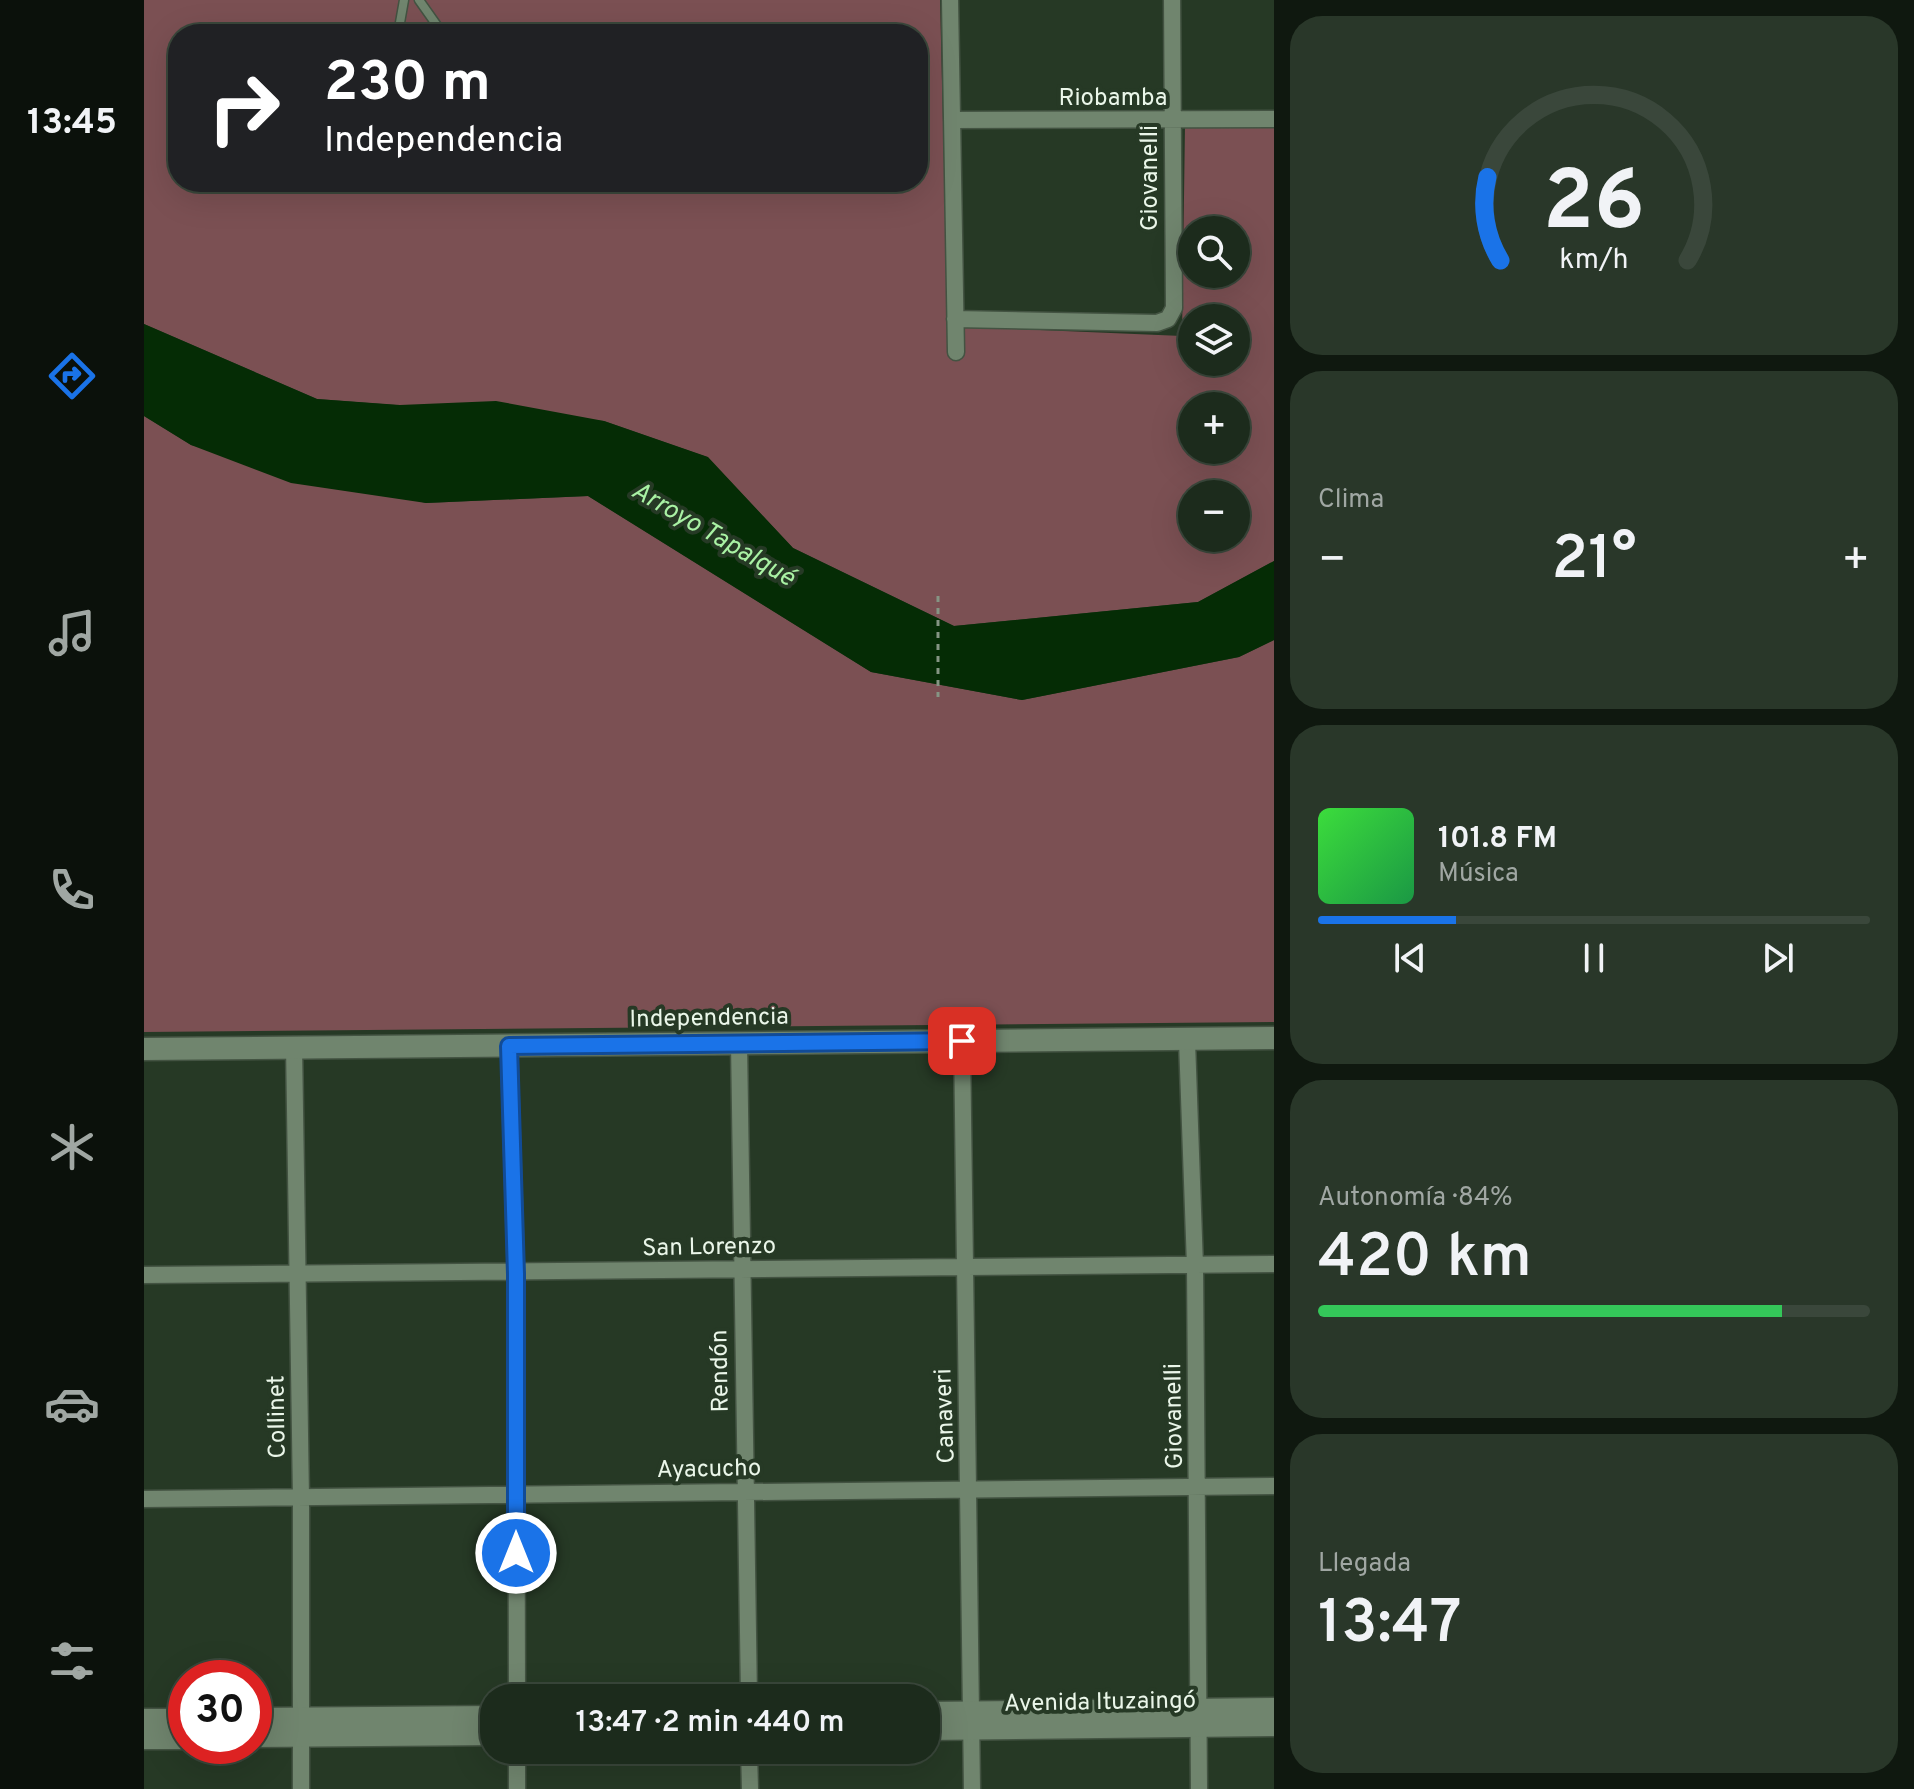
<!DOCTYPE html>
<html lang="es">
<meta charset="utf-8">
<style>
:root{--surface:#1c2b1c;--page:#293729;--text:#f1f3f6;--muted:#a0a7a3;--line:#3a473b;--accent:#1a73e8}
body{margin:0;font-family:Overpass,sans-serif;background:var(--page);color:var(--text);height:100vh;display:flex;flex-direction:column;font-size:30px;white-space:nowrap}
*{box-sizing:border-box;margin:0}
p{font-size:26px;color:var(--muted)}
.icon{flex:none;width:44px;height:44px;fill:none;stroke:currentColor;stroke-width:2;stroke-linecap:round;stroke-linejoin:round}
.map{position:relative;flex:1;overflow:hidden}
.drawer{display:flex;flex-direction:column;gap:16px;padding:16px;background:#0f180f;width:640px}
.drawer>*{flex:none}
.top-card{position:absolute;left:24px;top:24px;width:760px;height:168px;border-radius:32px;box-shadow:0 8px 32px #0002,0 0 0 2px var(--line);background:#202124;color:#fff;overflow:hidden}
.buttons{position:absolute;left:1034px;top:216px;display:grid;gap:16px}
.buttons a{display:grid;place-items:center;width:72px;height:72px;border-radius:50%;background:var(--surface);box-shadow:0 8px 32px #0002,0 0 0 2px var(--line);font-size:40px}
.speed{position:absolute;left:24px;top:1660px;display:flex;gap:16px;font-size:40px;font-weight:700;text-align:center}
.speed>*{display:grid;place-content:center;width:104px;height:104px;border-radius:50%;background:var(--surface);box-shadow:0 8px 32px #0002,0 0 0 2px var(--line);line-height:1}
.speed .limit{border:12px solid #d22;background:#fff;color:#111}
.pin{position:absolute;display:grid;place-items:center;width:68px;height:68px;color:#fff;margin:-34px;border-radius:16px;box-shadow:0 4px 12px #0006}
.me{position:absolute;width:88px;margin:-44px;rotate:0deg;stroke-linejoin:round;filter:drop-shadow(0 0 6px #0008)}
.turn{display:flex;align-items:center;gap:28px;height:168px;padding:0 24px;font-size:36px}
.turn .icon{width:104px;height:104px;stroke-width:2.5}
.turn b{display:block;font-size:56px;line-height:68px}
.big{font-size:60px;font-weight:600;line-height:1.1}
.drawer .widget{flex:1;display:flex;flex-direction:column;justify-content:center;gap:12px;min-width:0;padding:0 28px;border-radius:32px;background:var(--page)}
.drawer .dial{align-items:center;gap:0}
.dial svg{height:208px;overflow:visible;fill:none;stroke:var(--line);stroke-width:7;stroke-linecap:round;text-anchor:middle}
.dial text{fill:var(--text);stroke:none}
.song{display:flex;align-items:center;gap:24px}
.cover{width:96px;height:96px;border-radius:12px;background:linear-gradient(135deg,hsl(120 70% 55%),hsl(140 70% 35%))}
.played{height:8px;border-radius:4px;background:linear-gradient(90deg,var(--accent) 25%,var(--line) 25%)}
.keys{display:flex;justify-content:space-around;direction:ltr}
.heat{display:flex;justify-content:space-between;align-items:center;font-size:44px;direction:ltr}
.charge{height:12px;border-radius:6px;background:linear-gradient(90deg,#34c759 84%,var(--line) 0)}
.trip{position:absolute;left:336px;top:1684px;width:460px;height:80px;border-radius:32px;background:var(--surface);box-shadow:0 8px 32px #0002,0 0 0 2px var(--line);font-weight:600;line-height:80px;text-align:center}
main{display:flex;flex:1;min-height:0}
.tabs{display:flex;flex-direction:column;width:144px;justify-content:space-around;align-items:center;background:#0b110b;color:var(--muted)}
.tabs .icon{width:56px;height:56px}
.tabs .selected{color:var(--accent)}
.tabs b{font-size:36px;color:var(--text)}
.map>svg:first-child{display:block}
.garden{fill:#7b5053;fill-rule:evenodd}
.water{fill:#052c05}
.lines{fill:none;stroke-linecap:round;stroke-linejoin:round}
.lane-casing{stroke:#435342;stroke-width:11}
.street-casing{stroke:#435342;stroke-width:19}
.secondary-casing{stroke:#435342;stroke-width:25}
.path{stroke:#859584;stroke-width:3;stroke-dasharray:6 6;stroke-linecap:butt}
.lane{stroke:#70856e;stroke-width:8}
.street{stroke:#70856e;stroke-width:16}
.secondary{stroke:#70856e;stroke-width:22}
.route-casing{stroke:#114b97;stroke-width:20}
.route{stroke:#1a73e8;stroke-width:14}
.labels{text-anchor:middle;stroke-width:8;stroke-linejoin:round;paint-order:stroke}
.street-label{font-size:24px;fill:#eaf6e9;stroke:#263925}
.water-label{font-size:26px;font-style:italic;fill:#a9f2a4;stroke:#263925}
</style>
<main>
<nav class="tabs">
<b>13:45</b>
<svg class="icon selected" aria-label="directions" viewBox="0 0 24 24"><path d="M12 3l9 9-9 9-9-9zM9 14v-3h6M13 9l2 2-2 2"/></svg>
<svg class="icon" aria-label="music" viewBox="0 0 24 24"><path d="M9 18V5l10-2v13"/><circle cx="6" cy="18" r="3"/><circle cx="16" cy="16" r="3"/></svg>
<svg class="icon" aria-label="phone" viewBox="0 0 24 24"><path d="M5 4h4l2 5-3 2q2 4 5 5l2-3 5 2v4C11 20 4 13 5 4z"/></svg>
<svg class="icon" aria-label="climate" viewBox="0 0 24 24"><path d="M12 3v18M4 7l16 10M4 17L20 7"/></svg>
<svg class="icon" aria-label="car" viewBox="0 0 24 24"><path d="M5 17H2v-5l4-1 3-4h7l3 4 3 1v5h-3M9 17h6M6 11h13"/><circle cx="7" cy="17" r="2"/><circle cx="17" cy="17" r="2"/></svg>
<svg class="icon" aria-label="filters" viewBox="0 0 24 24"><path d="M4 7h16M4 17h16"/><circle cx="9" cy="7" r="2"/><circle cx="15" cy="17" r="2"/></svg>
</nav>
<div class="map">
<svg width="1130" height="1789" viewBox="0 0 1130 1789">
<rect width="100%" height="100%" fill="#263925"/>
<path class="garden" d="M0,0h796l8,326 234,10 3,-209 89,-3v437l-76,41 -244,24 -161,-78 -86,-91 -103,-36 -287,-22 -173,-75zM34,34h740v148h-740zM1048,230h44v44h-44zM1048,318h44v44h-44zM1048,406h44v44h-44zM1048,494h44v44h-44z
M0,416l47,29 235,58 162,-7 283,176 151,28 217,-43 35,-17v382l-1130,10z"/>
<path class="water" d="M0,324l173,75 83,6 96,-4 108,20 104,36 85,91 161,78 244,-24 76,-41v79l-35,17 -217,43 -151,-28 -283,-176 -162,7 -135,-20 -100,-38 -47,-29z"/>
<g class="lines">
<defs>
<path id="lane" d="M275,0l24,34
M254,34l6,-34"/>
<path id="street" d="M806,0l6,352
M808,120l322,-1
M811,319l202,4 11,-4 6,-11 -2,-308
M818,1041l10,748
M1043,1041l8,225 4,523
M595,1043l10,655
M150,1045l7,453v291
M365,1046l7,228 1,424
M0,1275l1130,-11
M0,1499l1130,-13
M373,1750v39
M605,1750l1,39"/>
<path id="secondary" d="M0,1049l1130,-11
M782,1713l348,-4
M110,1719l240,-2
M0,1720h42
M782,1729l348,-4
M110,1736l240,-2
M0,1738h42"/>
</defs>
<use href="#lane" class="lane-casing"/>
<use href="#street" class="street-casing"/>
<use href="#secondary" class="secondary-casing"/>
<path class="path" d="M794,596v101"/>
<use href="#lane" class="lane"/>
<use href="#street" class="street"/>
<use href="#secondary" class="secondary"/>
</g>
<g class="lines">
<defs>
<path id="route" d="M372,1553v-279l-7,-228 453,-5"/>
</defs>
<use href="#route" class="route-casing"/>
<use href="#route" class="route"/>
</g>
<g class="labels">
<g class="street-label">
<text x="969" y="105">Riobamba</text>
<text transform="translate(1005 178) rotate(-90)" y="8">Giovanelli</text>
<text transform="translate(565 1017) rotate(-1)" y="8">Independencia</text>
<text transform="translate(565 1246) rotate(-1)" y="8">San Lorenzo</text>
<text transform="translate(575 1371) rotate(-91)" y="8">Rendón</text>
<text transform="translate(800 1416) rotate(-92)" y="8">Canaveri</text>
<text transform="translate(1029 1416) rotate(-91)" y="8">Giovanelli</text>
<text transform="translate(132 1417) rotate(-91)" y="8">Collinet</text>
<text transform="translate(565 1468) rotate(-1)" y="8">Ayacucho</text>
<text transform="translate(956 1701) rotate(-1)" y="8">Avenida Ituzaingó</text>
</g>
<g class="water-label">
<text transform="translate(570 533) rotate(30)" y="9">Arroyo Tapalqué</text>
</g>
</g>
</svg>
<div class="buttons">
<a><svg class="icon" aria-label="search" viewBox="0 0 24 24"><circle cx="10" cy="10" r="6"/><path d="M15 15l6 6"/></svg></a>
<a><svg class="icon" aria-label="layers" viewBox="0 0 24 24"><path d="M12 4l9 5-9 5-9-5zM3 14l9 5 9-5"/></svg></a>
<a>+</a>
<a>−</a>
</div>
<div class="speed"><div class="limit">30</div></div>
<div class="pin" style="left:818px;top:1041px;background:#d93025"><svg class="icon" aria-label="arrive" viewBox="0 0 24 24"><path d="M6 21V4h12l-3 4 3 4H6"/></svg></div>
<svg class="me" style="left:372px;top:1553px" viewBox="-20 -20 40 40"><circle r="17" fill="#1a73e8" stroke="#fff" stroke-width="3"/><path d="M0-11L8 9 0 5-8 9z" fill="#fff"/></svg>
<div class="trip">13:47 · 2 min · 440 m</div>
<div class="top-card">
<div class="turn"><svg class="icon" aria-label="right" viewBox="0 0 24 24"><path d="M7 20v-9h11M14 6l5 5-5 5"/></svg><div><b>230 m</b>Independencia</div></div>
</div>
</div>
<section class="drawer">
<div class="widget dial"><svg viewBox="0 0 100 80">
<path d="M14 69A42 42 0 1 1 86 69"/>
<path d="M14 69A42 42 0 0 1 9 37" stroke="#1a73e8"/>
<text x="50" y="56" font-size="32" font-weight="700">26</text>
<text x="50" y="72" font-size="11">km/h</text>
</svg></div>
<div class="widget"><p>Clima</p>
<div class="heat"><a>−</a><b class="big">21°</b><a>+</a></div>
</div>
<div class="widget">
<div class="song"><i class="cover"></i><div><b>101.8 FM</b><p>Música</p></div></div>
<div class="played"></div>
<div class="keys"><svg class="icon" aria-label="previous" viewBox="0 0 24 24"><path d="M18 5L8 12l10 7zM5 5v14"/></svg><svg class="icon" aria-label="pause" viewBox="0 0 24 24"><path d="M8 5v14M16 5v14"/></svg><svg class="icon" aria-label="next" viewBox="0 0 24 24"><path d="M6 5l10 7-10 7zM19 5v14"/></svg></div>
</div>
<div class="widget"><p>Autonomía · 84%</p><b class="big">420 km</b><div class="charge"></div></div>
<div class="widget"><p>Llegada</p><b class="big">13:47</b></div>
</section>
</main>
